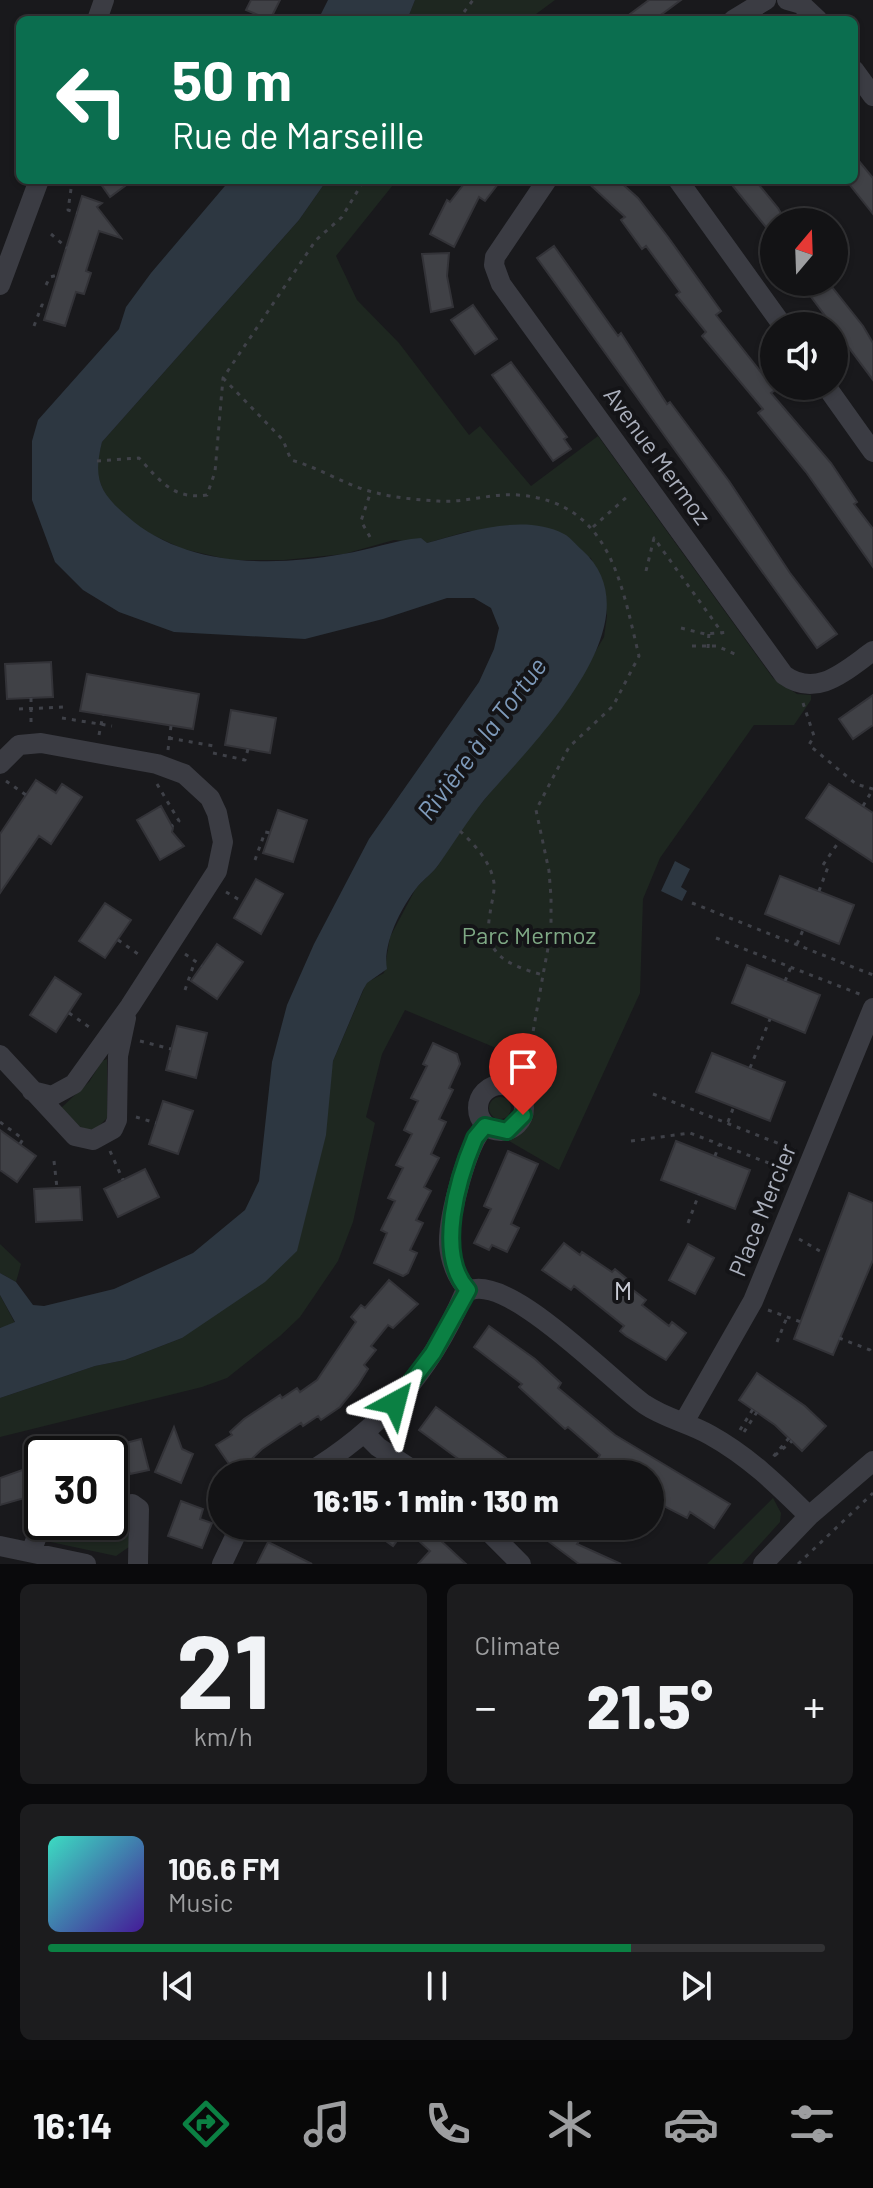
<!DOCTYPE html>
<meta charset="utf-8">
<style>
:root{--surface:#131315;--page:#1c1c1e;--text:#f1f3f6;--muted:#9d9ea0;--line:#323234;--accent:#0b8043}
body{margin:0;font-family:Barlow,sans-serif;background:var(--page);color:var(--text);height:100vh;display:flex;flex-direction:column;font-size:30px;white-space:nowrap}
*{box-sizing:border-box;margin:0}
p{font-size:26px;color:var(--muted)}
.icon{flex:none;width:44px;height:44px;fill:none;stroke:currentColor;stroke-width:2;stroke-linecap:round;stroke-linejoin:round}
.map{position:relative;height:1564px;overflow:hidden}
.sheet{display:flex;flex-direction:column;gap:20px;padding:20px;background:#0a0a0c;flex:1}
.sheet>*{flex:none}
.guide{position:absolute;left:16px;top:16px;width:842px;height:168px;border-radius:12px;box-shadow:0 2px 6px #0004,0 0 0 2px var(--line);background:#0b6e4f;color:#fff;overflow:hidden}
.needle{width:52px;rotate:19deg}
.fabs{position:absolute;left:760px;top:208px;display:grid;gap:16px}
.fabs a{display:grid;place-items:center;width:88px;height:88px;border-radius:50%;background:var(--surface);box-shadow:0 2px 6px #0004,0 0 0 2px var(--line);font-size:40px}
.speed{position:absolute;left:24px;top:1436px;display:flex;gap:16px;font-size:40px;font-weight:700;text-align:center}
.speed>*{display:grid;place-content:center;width:104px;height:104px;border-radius:50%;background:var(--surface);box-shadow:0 2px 6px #0004,0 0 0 2px var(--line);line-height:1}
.speed .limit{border:4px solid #111;border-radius:12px;background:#fff;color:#111}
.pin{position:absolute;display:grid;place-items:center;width:68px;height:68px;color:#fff;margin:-82px -34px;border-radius:50% 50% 50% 0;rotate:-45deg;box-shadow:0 0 8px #0007}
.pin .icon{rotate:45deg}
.me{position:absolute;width:88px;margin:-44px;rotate:38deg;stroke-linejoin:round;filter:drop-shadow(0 0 6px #0008)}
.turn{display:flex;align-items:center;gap:28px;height:168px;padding:0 24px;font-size:36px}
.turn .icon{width:104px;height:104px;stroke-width:2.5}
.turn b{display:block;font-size:56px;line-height:68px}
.big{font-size:60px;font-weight:800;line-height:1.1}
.sheet .card{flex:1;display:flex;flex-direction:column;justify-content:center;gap:12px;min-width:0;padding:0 28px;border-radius:12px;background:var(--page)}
.sheet .dial{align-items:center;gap:0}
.dial b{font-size:104px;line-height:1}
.song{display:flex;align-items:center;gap:24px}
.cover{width:96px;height:96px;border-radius:12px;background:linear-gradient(135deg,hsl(170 70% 55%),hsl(260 70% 35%))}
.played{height:8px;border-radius:4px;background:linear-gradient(90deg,var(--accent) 75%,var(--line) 75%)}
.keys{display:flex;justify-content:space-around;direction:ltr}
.heat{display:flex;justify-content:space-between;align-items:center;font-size:44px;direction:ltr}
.sheet .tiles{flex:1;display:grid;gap:20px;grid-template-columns:1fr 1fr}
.card:last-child{grid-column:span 2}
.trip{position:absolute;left:208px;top:1460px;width:456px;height:80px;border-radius:40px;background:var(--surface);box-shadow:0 2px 6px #0004,0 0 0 2px var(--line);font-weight:800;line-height:80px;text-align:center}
.menu{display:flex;height:128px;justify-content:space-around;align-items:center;background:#080808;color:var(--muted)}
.menu .icon{width:56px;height:56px}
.menu .active{color:var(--accent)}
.menu b{font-size:36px;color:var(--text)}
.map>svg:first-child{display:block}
.green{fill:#1e2720}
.water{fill:#2d3741}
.building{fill:#404146;stroke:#333338;stroke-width:2}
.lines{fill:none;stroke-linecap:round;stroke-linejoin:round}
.path{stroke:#3f4148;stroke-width:3;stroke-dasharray:4 6;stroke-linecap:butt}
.minor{stroke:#3b3c43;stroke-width:20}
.route-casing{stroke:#07532c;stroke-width:20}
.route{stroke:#0b8043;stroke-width:14}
.labels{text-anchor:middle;stroke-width:8;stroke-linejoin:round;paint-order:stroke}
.street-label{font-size:24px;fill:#aaafbc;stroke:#141417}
.park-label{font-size:24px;fill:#7fa985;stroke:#141417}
.water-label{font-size:26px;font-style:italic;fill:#7e9aba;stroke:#141417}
.neighbourhood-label{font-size:26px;letter-spacing:2px;fill:#ccced8;stroke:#141417}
</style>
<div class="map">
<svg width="873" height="1564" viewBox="0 0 873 1564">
<rect width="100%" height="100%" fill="#19191c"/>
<path class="green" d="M415,0h140l-27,20h-121z
M327,180h70l-61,76 21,44 42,43 70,92 11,-9 51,60 67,-50 175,242 24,16 14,1v5l-17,25h-40l-94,133 -17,41 -3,94 -81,177 -50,-29c19,-9 26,-22 24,-42l-17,-19 -25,-4 5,-28 -91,-38 -23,44 -16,63 9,6 -22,99 -15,39 -38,56 -20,19 -53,42 -25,9 -202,50v-39l95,-32 30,-6 57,-22 145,-242 6,-35 30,-70 3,-8 18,-10 6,-36 26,-49 21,-21 27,-43 101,-121 39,-66 3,-21 -4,-28 -12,-30 -122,-27 -42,12 -33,-3 -50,14 -60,6h-53l-48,-11 -41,-19 -35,-31 -12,-29 7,-28 197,-222z
M107,1059v59l-14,14 -15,-6 -17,-18 28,-26 13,-21z
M489 1108a11 11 0 1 1 22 0a11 11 0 1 1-22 0Z
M0,1244l21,20 -5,18 -16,-9z
M0,1295l15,28 -15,5z
M773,1498l8,15 -1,9 -38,42h-35z
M128,1516l1,31 -13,9 -70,-15 5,-6z"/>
<path class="water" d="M328,0h87l-8,20h-89z
M230,180h97l-28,40 -197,222c-9,36 -3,50 25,74 57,51 144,51 216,38 27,-4 51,-14 78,-16l6,5c40,-11 97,-30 137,-9 6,3 12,11 18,16 79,71 -52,196 -98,250 -17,21 -30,43 -45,64 -6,9 -15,15 -21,22 -16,20 -36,58 -31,83l-20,14 -4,7 -30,71 -7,74 -29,116 -32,31 -83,56 -57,22 -30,6 -95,32v-70l15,-6 -15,-27v-22l16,9 17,23 11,1 70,-17 79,-36 52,-43 14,-29 13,-119 15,-57 27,-61 55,-105 110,-157 15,-33 5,-21 -8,-20 -17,-10h-27l-64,21 -78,20 -131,-7 -55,-20 -36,-22 -28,-28 -23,-62v-59l6,-21 81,-91 7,-22 25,-34z
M675,861l15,8 -9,18 6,4 -5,10 -21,-10z"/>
<path class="building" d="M251,0h29l-10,20 -24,-10z
M649,0h32l-27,20h-32z
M854,155l19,23v36l-27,-34h8z
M98,180h35l-23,17z
M467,180h34l-16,21 -6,-4 -25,50 -24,-13 17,-34 3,2z
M585,180h33l20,18 30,39 53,74 -5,4 59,75 -4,3 60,70 26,39 -3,2 19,25v38l-67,-95 -48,-59 5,-4 -61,-73 4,-4 -30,-37 4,-3 -34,-46 -4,3 -21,-29 4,-3z
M728,180h27l23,28 8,14h-12v15z
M82,196l20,7 -5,4 24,31 -22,-7 -13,40 5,2 -7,21 -8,-2 -11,34 -21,-6z
M554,246l64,90 3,-3 46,71 3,-2 59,79 61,92 47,61 -20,14 -280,-390z
M449,253l-2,23 6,31 -22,5 -9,-58z
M800,282h28l35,44 10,17v37z
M473,305l24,34 -22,15 -24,-34z
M511,362l56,75 -3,2 7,10 -18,12 -61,-86z
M51,662l2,35 -46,2 -2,-35z
M87,674l112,20 -6,35 -113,-18z
M873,695v30l-20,14 -14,-20z
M231,710l45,8 -6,35 -45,-8z
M36,780l20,13 6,-9 20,13 -31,47 -12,-8 -39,57v-59z
M829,784l44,29v49l-67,-44z
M161,806l12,22 -1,4 12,14 -24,14 -23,-40z
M278,810l29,10 -14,42 -30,-9z
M780,876l74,29 -15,39 -74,-30z
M256,879l27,15 -22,40 -27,-16z
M105,903l26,17 -26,38 -26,-17z
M217,944l26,18 -26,37 -26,-18z
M747,965l73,30 -15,38 -73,-30z
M55,977l26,17 -25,38 -26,-17z
M177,1026l30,7 -11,45 -30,-8z
M433,1043l24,11 3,10 -11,24 4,2 -14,29 7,3 -15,32 8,4 -15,29 7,4 -15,29 7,3 -13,27 7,3 -9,20 -5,3 -29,-13 13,-30 -6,-3 14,-29 -7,-3 15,-30 -7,-3 16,-31 -8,-4 14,-29 -7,-3 16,-32 -4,-2z
M712,1053l73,29 -15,39 -74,-29z
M163,1101l30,10 -15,43 -29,-10z
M0,1130l36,26 -19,26 -17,-12z
M676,1141l74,29 -15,39 -74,-29z
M508,1151l30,13 -27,60 8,4 -12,24 -15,-7 -3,5 -15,-7 17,-34 -7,-3z
M145,1169l14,28 -41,20 -14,-28z
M80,1187l2,33 -46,2 -2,-33z
M849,1193l24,10v57l-40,95 -39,-16z
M564,1243l16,12 2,-3 30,20 3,-3 12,10 -3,4 22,17 -4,5 27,21 3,-4 14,11 -20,27 -40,-24 -6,-5 4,-5 -50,-40 -3,4 -29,-20z
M688,1244l26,14 -19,36 -26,-14z
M389,1280l29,24 -25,24 -5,-3 -17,21 5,4 -12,15 4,4 -10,16 -18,22 -19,13 -3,-4 -15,10 -2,-3 -39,26 -26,25 -20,-29 16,-10 -2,-3 14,-13 36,-24 2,3 15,-10 3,4 17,-12 39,-58 -5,-5 10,-12 4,3z
M489,1326l46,33 26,24 -3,5 57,47 115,69 -16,24 -24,-16 -3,6 -37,-19v-25h-34l-19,-14 3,-5 -32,-28 -3,2 -46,-42 3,-3 -48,-37z
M757,1373l48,33 21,20 -24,25 -27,-26 -36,-25z
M436,1407l69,50 19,17h-45l-60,-44z
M174,1427l8,22 11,5 -12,29 -26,-11z
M141,1439l8,31 -19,4 -2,-6 -12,3 -6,-24z
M42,1463v30l-42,12v-27z
M181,1501l22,8 -3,10 12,4 -10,25 -34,-12z
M365,1526h60l41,38h-48l12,-13 -24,-22 -13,17z
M534,1526h42l9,6 -8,12 44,20h-42l-35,-26 1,-2z
M268,1542l44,22h-55z"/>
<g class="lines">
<path class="path" d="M458,20l15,-20
M71,189l-3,21 9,3
M51,234l16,14
M46,285l4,-8 8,-2
M34,326l8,-21 6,2
M223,378l60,62 8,20c30,8 57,27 86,33 19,5 42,7 61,8 27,2 54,-8 80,-6 92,7 103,87 121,161l-26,50 -44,41 -33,63 13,61 2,26v35l-8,43
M97,461l42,-3c21,23 35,42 68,37l8,-23 8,-94 93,-138 26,-23 22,-37
M593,527l36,-32
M370,537l-9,-16 10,-30
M646,571l8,-33 69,96
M681,628l24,6 25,-2
M692,646h25l20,9
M708,648l1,-16
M31,698v28
M803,703l11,33 -5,9 47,39 17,5
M19,709l46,-2
M62,718l50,8
M99,735l4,-20
M169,738l45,8
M168,750l3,-24
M213,753l32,7 3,-11
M6,781l20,14
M157,784l22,37 -7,5
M863,806l10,-17
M460,831c15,14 31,31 34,52 1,9 -3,21 -4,31 -8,41 18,51 53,61l-14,80 -17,33
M255,860l10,-28 5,1
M823,865l17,-25
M819,891l9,-24
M226,892l17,10
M692,903l181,72
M716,938l146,57
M118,940l23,16
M797,944l6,-14
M185,954l17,12
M785,981l6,-14
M185,990l10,-29
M69,1013l23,16
M140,1041l31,8
M750,1068l20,-49
M653,1094l142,56
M136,1117l20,6
M0,1122l23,17 -3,5
M728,1122l6,-16
M631,1141l59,-8 97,37
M110,1151l13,29
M715,1156l4,-11
M54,1161l3,27
M688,1223l11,-29
M799,1239l26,15
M768,1310l33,12
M839,1338l31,12 3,5
M777,1342l10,-25
M740,1430l13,-21
M744,1432l13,-20
M789,1438l-17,20 20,-17
M798,1564l75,-71"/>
<path class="minor" d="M787,0l14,4 17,16
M97,20l7,-20
M733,20l33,-20
M854,70l19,26
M547,180l-52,77 -1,8 7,19 283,391c33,24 62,-5 89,-24
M678,180l105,146
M0,285l39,-105
M826,386l47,66
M0,764l19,-19 22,-2 116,21 27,10 26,24 7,15 6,29 -6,29 -87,135 -56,78 -22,12 -20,-5
M0,1055l75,81 18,4 20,-11 4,-9 1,-64 8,-38
M478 1108a23 23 0 1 1 46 0a23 23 0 1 1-46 0Z
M468,1290c-11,-12 -18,-29 -19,-46 -1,-25 18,-101 36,-118
M684,1422l69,-121 120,-293
M366,1435l12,12 41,27
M306,1474c74,-44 124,-101 158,-180 35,-32 151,91 180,110 20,14 45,19 66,31 38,21 68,50 99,81
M110,1509l22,-5 7,5 -1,55
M483,1526l38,38
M0,1546l86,18
M31,1552l8,-21 20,-9
M222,1564l18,-38
M763,1564l46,-48 64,-55"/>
</g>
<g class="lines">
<defs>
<path id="route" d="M395,1403l38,-50 35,-63c-33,-36 -10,-112 7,-152l10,-12 22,5 16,-16"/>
</defs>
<use href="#route" class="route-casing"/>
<use href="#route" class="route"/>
</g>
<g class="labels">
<g class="street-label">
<text transform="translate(657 456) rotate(54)" y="8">Avenue Mermoz</text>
<text transform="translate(763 1210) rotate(-68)" y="8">Place Mercier</text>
</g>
<g class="park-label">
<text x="529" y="944">Parc Mermoz</text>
</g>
<g class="water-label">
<text transform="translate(482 739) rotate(-53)" y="9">Rivière à la Tortue</text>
</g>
<g class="neighbourhood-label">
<text x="624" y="1300">M</text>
</g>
</g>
</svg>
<div class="fabs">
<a><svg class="needle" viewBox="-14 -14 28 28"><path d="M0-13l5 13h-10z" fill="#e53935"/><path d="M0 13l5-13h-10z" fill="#9d9ea0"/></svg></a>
<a><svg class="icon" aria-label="sound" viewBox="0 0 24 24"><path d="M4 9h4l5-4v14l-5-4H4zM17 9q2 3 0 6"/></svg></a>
</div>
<div class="speed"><div class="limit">30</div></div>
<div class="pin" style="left:523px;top:1115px;background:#d93025"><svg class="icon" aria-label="arrive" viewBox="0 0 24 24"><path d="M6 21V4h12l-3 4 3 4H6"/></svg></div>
<svg class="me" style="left:395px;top:1403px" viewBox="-20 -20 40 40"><path d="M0-17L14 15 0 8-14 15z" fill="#0b8043" stroke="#fff" stroke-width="4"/></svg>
<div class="trip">16:15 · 1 min · 130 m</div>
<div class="guide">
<div class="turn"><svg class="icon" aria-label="left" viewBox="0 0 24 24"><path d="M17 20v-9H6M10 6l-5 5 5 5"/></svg><div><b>50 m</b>Rue de Marseille</div></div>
</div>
</div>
<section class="sheet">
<div class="tiles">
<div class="card dial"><b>21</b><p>km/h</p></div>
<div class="card"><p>Climate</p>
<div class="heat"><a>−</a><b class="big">21.5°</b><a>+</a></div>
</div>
<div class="card">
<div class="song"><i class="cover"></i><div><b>106.6 FM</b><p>Music</p></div></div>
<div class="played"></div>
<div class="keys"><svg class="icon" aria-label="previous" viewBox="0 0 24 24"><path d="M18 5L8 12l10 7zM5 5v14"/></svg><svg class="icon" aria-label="pause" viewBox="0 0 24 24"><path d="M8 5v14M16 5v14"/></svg><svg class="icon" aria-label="next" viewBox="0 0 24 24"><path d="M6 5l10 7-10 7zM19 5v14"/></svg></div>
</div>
</div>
</section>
<nav class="menu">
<b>16:14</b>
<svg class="icon active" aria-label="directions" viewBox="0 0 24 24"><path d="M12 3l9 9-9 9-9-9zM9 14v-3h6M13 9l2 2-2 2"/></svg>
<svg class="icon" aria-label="music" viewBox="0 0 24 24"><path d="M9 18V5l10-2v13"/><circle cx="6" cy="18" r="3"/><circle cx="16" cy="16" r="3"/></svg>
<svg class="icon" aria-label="phone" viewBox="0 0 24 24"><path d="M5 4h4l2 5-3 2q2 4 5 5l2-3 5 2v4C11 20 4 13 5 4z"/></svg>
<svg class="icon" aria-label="climate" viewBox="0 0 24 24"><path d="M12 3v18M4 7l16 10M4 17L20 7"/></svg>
<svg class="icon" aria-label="car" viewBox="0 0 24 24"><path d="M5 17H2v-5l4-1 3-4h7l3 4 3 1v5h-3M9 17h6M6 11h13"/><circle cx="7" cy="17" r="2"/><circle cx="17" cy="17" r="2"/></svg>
<svg class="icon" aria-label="filters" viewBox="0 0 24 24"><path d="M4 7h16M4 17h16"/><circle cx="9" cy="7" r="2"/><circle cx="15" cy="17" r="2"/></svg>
</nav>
